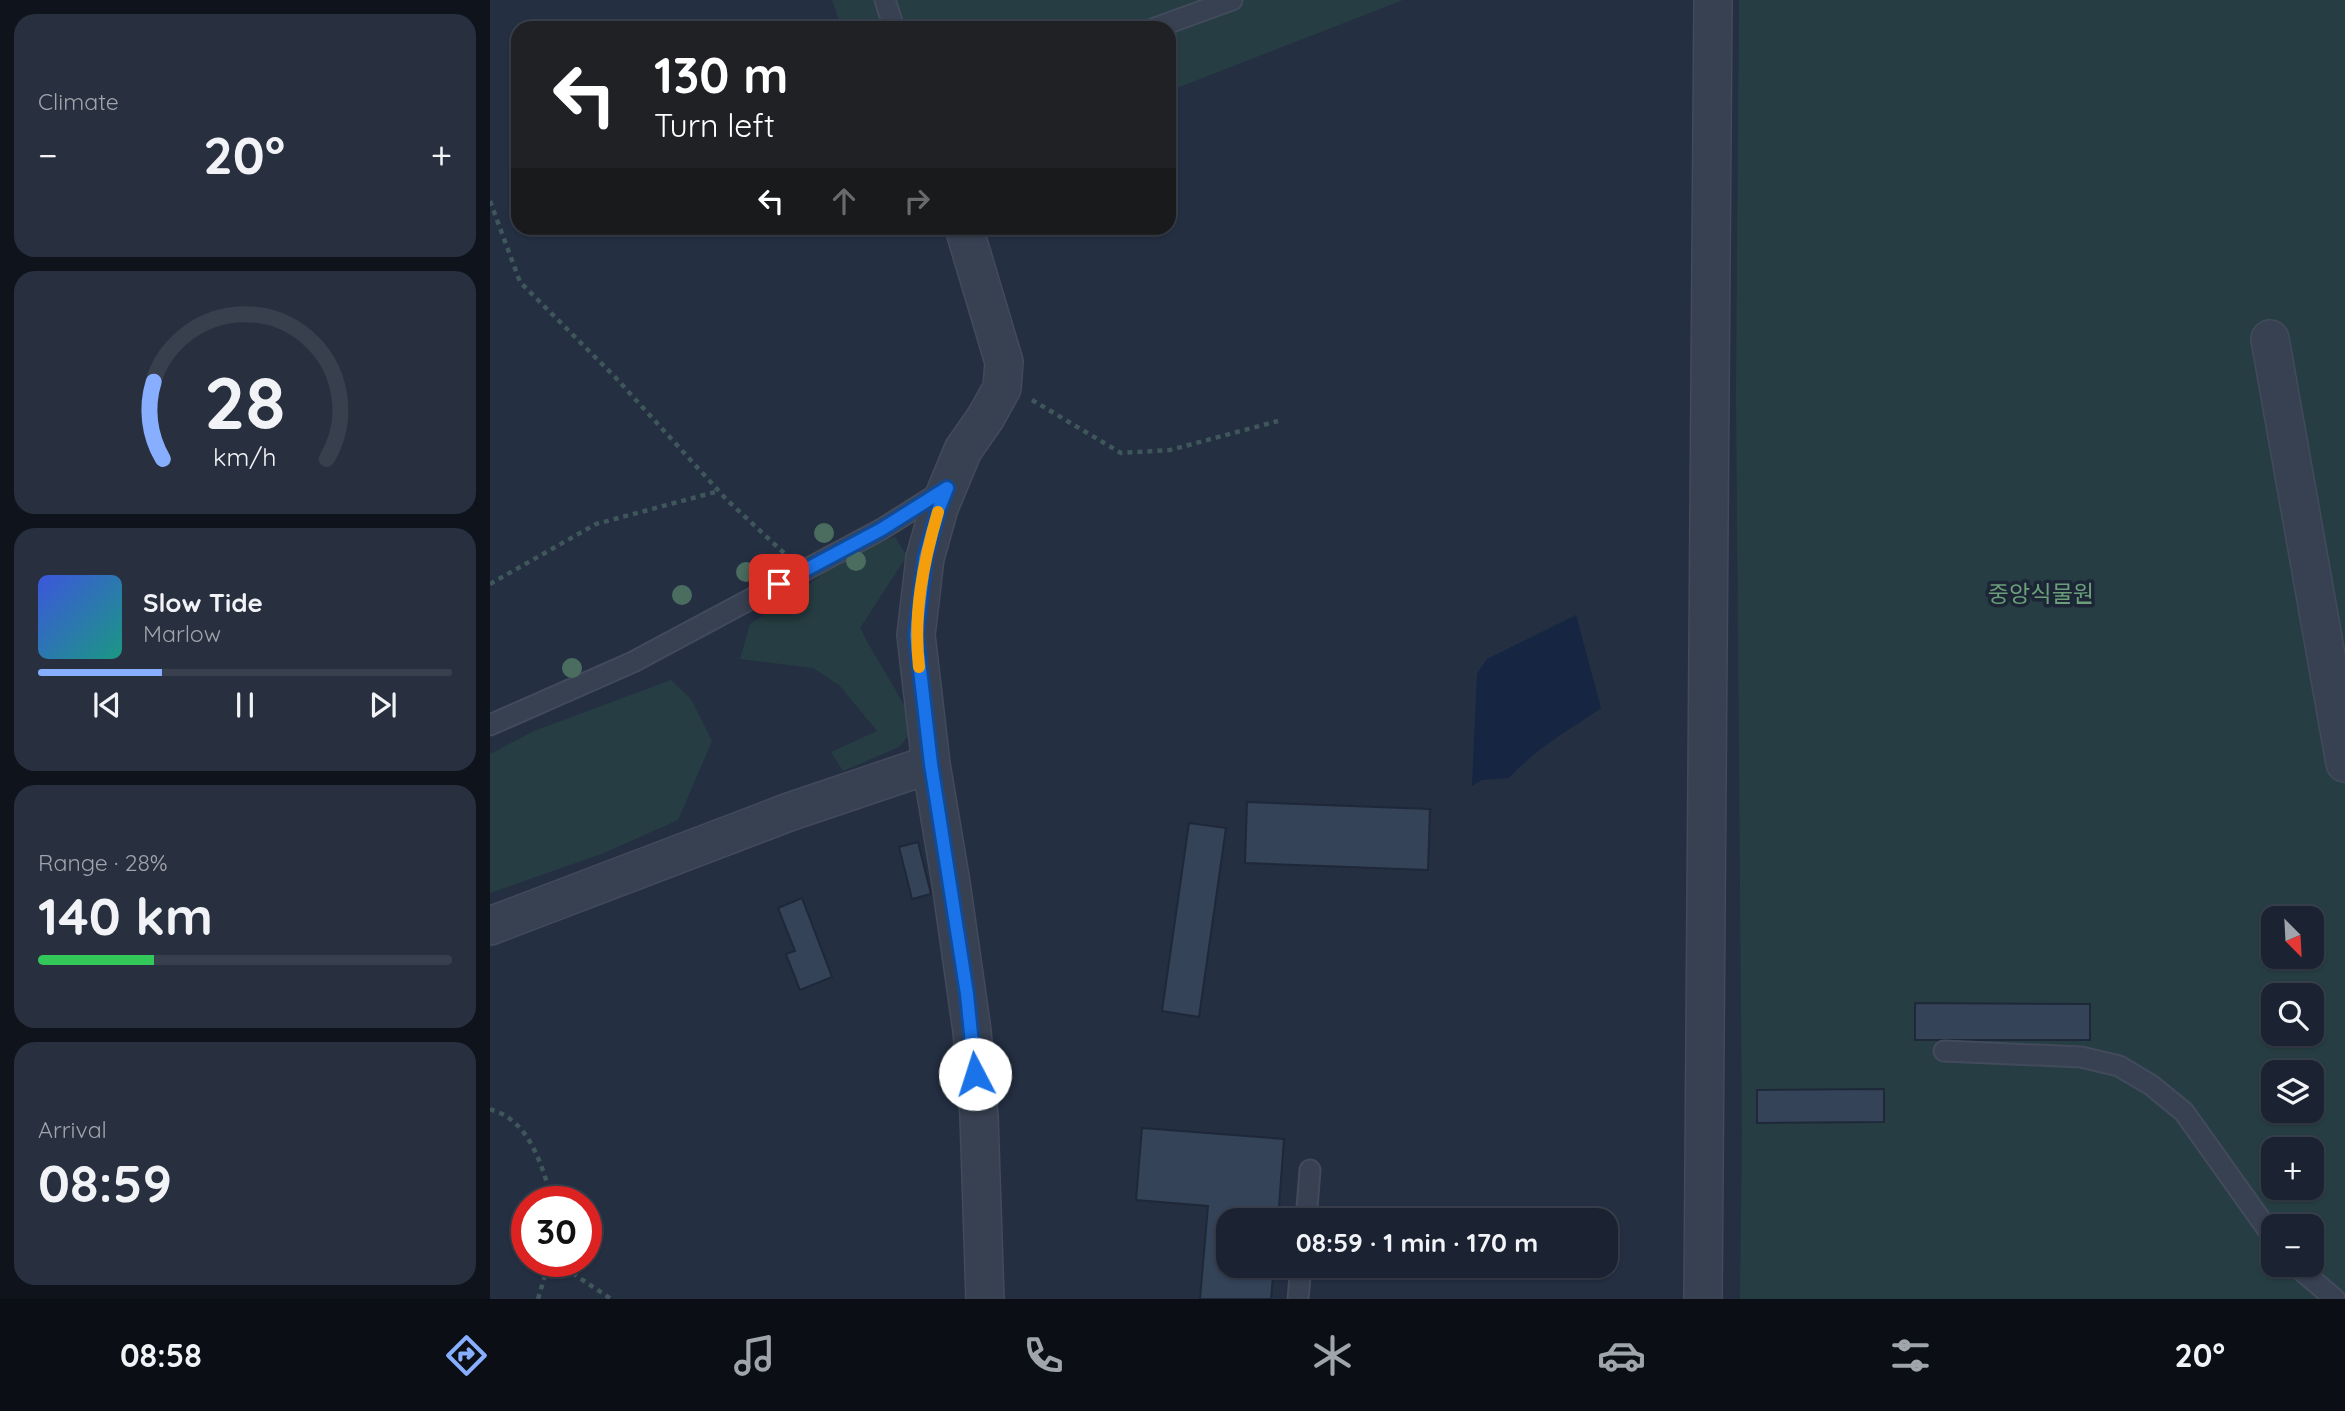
<!DOCTYPE html>
<meta charset="utf-8">
<style>
:root{--surface:#1b2332;--page:#282f3e;--text:#f1f3f6;--muted:#a0a4ac;--line:#39404d;--accent:#87aeff}
body{margin:0;font-family:Quicksand,"Noto Sans KR",sans-serif;background:var(--page);color:var(--text);height:100vh;display:flex;flex-direction:column;font-size:26px;white-space:nowrap}
*{box-sizing:border-box;margin:0}
p{font-size:23px;color:var(--muted)}
.icon{flex:none;width:38px;height:38px;fill:none;stroke:currentColor;stroke-width:2;stroke-linecap:round;stroke-linejoin:round}
.map{position:relative;flex:1;overflow:hidden}
.details{display:flex;flex-direction:column;gap:14px;padding:14px;background:#0f131c;width:490px}
.details>*{flex:none}
.guide{position:absolute;left:21px;top:21px;width:665px;height:214px;border-radius:21px;box-shadow:0 2px 5px #0004,0 0 0 2px var(--line);background:#202124;color:#fff;overflow:hidden}
.needle{width:46px;rotate:156deg}
.tools{position:absolute;left:1771px;top:906px;display:grid;gap:14px}
.tools a{display:grid;place-items:center;width:63px;height:63px;border-radius:14px;background:var(--surface);box-shadow:0 2px 5px #0004,0 0 0 2px var(--line);font-size:35px}
.speed{position:absolute;left:21px;top:1186px;display:flex;gap:14px;font-size:35px;font-weight:700;text-align:center}
.speed>*{display:grid;place-content:center;width:91px;height:91px;border-radius:50%;background:var(--surface);box-shadow:0 2px 5px #0004,0 0 0 2px var(--line);line-height:1}
.speed .limit{border:10px solid #d22;background:#fff;color:#111}
.pin{position:absolute;display:grid;place-items:center;width:60px;height:60px;color:#fff;margin:-30px;border-radius:14px;box-shadow:0 4px 10px #0006}
.me{position:absolute;width:77px;margin:-38px;rotate:355deg;stroke-linejoin:round;filter:drop-shadow(0 0 5px #0008)}
.turn{display:flex;align-items:center;gap:24px;height:147px;padding:0 28px;font-size:32px}
.turn .icon{width:91px;height:91px;stroke-width:2.5}
.turn b{display:block;font-size:49px;line-height:60px}
.lanes{display:flex;align-items:center;height:66px;padding:0 28px;background:#0003;justify-content:center;gap:35px;direction:ltr}
.lanes .off{opacity:.35}
.big{font-size:52px;font-weight:700;line-height:1.1}
.details .widget{flex:1;display:flex;flex-direction:column;justify-content:center;gap:10px;min-width:0;padding:0 24px;border-radius:21px;background:var(--page)}
.details .dial{align-items:center;gap:0}
.dial svg{height:182px;overflow:visible;fill:none;stroke:var(--line);stroke-width:7;stroke-linecap:round;text-anchor:middle}
.dial text{fill:var(--text);stroke:none}
.song{display:flex;align-items:center;gap:21px}
.cover{width:84px;height:84px;border-radius:10px;background:linear-gradient(135deg,hsl(230 70% 55%),hsl(170 70% 35%))}
.played{height:7px;border-radius:4px;background:linear-gradient(90deg,var(--accent) 30%,var(--line) 30%)}
.keys{display:flex;justify-content:space-around;direction:ltr}
.heat{display:flex;justify-content:space-between;align-items:center;font-size:38px;direction:ltr}
.charge{height:10px;border-radius:5px;background:linear-gradient(90deg,#34c759 28%,var(--line) 0)}
.trip{position:absolute;left:726px;top:1208px;width:402px;height:70px;border-radius:21px;background:var(--surface);box-shadow:0 2px 5px #0004,0 0 0 2px var(--line);font-weight:700;line-height:70px;text-align:center}
.menu{display:flex;height:112px;justify-content:space-around;align-items:center;background:#0b0e14;color:var(--muted)}
.menu .icon{width:49px;height:49px}
.menu .active{color:var(--accent)}
.menu b{font-size:32px;color:var(--text)}
main{display:flex;flex:1;min-height:0}
.map>svg:first-child{display:block}
.green{fill:#263e43;fill-rule:evenodd}
.water{fill:#152542}
.building{fill:#354359;stroke:#1f2839;stroke-width:2}
.lines{fill:none;stroke-linecap:round;stroke-linejoin:round}
.service-casing{stroke:#424a5b;stroke-width:23}
.minor-casing{stroke:#424a5b;stroke-width:40}
.path{stroke:#3f575b;stroke-width:4.5;stroke-dasharray:5 5;stroke-linecap:butt}
.service{stroke:#384152;stroke-width:19}
.minor{stroke:#384152;stroke-width:37}
.tree{fill:#4a6d60}
.route-casing{stroke:#114b97;stroke-width:18}
.route{stroke:#1a73e8;stroke-width:12}
.slow{stroke:#f59e0b;stroke-width:12}
.labels{text-anchor:middle;stroke-width:7;stroke-linejoin:round;paint-order:stroke}
.park-label{font-size:23px;fill:#6a9f79;stroke:#1d2637}
</style>
<main>
<section class="details">
<div class="widget"><p>Climate</p>
<div class="heat"><a>−</a><b class="big">20°</b><a>+</a></div>
</div>
<div class="widget dial"><svg viewBox="0 0 100 80">
<path d="M14 69A42 42 0 1 1 86 69"/>
<path d="M14 69A42 42 0 0 1 10 35" stroke="#87aeff"/>
<text x="50" y="56" font-size="32" font-weight="700">28</text>
<text x="50" y="72" font-size="11">km/h</text>
</svg></div>
<div class="widget">
<div class="song"><i class="cover"></i><div><b>Slow Tide</b><p>Marlow</p></div></div>
<div class="played"></div>
<div class="keys"><svg class="icon" aria-label="previous" viewBox="0 0 24 24"><path d="M18 5L8 12l10 7zM5 5v14"/></svg><svg class="icon" aria-label="pause" viewBox="0 0 24 24"><path d="M8 5v14M16 5v14"/></svg><svg class="icon" aria-label="next" viewBox="0 0 24 24"><path d="M6 5l10 7-10 7zM19 5v14"/></svg></div>
</div>
<div class="widget"><p>Range · 28%</p><b class="big">140 km</b><div class="charge"></div></div>
<div class="widget"><p>Arrival</p><b class="big">08:59</b></div>
</section>
<div class="map">
<svg width="1855" height="1299" viewBox="0 0 1855 1299">
<rect width="100%" height="100%" fill="#242f42"/>
<path class="green" d="M342,0h571l-234,91v-63h-327z
M1249,0h606v1299h-605l2,-167 -6,-739zM1783,919h39v38h-39zM1783,996h39v38h-39zM1783,1073h39v38h-39zM1783,1150h39v38h-39zM1783,1227h39v38h-39z
M405,537l12,19 -47,72c17,34 40,65 55,100l-16,19 -56,24 -12,-19 46,-21 -38,-46 -26,-17 -73,-9 10,-35 41,-26 59,-45z
M181,680l20,19 21,42 -34,79 -74,33 -114,40v-139l44,-23z"/>
<path class="water" d="M1086,615l25,93c-32,22 -66,41 -92,70l-27,2 -10,6 5,-112 10,-15z"/>
<path class="building" d="M757,802l183,7 -2,61 -183,-7z
M699,823l37,5 -27,189 -37,-6z
M428,842l13,52 -19,5 -13,-52z
M312,898l30,79 -32,13 -14,-36 9,-3 -17,-43z
M1425,1003l175,1v36h-175z
M1394,1089v33l-127,1v-33z
M652,1128l142,11 -6,81h-50v45h46l-3,34h-71l8,-93 -72,-6z"/>
<g class="lines">
<defs>
<path id="service" d="M395,0l9,28
M665,28l77,-28
M0,725l143,-63 249,-133 60,-38
M1454,1051l137,6 38,9 32,19 33,27 89,125
M816,1220l4,-50
M1805,1265l40,34
M808,1299l3,-34"/>
<path id="minor" d="M474,228l40,134 -2,26 -16,29 -23,33 -24,58 -14,50 -9,77 15,129 20,119 21,148 7,85 6,183
M1780,339l75,424
M0,926l299,-114 142,-48
M1213,1299l10,-1299"/>
</defs>
<use href="#service" class="service-casing"/>
<use href="#minor" class="minor-casing"/>
<path class="path" d="M0,201l30,81 95,95 112,123 57,53
M542,400l89,53 49,-3 108,-29
M0,584l106,-60 123,-33
M0,1109c6,3 15,5 20,10 25,18 34,55 43,83
M66,1262l55,37
M48,1299l11,-37"/>
<use href="#service" class="service"/>
<use href="#minor" class="minor"/>
</g>
<g class="tree">
<circle cx="334" cy="533" r="10"/>
<circle cx="366" cy="561" r="10"/>
<circle cx="256" cy="572" r="10"/>
<circle cx="192" cy="595" r="10"/>
<circle cx="82" cy="668" r="10"/>
</g>
<g class="lines">
<defs>
<path id="route" d="M289,584l103,-55 65,-41 -8,20 -14,50 -9,77 15,129 36,230 8,80"/>
</defs>
<use href="#route" class="route-casing"/>
<use href="#route" class="route"/>
<path class="slow" d="M429,667c-6,-53 4,-104 19,-155"/>
</g>
<g class="labels">
<g class="park-label">
<text x="1551" y="602">중앙식물원</text>
</g>
</g>
</svg>
<div class="tools">
<a><svg class="needle" viewBox="-14 -14 28 28"><path d="M0-13l5 13h-10z" fill="#e53935"/><path d="M0 13l5-13h-10z" fill="#a0a4ac"/></svg></a>
<a><svg class="icon" aria-label="search" viewBox="0 0 24 24"><circle cx="10" cy="10" r="6"/><path d="M15 15l6 6"/></svg></a>
<a><svg class="icon" aria-label="layers" viewBox="0 0 24 24"><path d="M12 4l9 5-9 5-9-5zM3 14l9 5 9-5"/></svg></a>
<a>+</a>
<a>−</a>
</div>
<div class="speed"><div class="limit">30</div></div>
<div class="pin" style="left:289px;top:584px;background:#d93025"><svg class="icon" aria-label="arrive" viewBox="0 0 24 24"><path d="M6 21V4h12l-3 4 3 4H6"/></svg></div>
<svg class="me" style="left:485px;top:1074px" viewBox="-20 -20 40 40"><circle r="19" fill="#fff"/><path d="M0-13L10 11 0 6-10 11z" fill="#1a73e8"/></svg>
<div class="trip">08:59 · 1 min · 170 m</div>
<div class="guide">
<div class="turn"><svg class="icon" aria-label="left" viewBox="0 0 24 24"><path d="M17 20v-9H6M10 6l-5 5 5 5"/></svg><div><b>130 m</b>Turn left</div></div>
<div class="lanes"><svg class="icon" aria-label="left" viewBox="0 0 24 24"><path d="M17 20v-9H6M10 6l-5 5 5 5"/></svg><svg class="icon off" aria-label="ahead" viewBox="0 0 24 24"><path d="M12 20V5M6 11l6-6 6 6"/></svg><svg class="icon off" aria-label="right" viewBox="0 0 24 24"><path d="M7 20v-9h11M14 6l5 5-5 5"/></svg></div>
</div>
</div>
</main>
<nav class="menu">
<b>08:58</b>
<svg class="icon active" aria-label="directions" viewBox="0 0 24 24"><path d="M12 3l9 9-9 9-9-9zM9 14v-3h6M13 9l2 2-2 2"/></svg>
<svg class="icon" aria-label="music" viewBox="0 0 24 24"><path d="M9 18V5l10-2v13"/><circle cx="6" cy="18" r="3"/><circle cx="16" cy="16" r="3"/></svg>
<svg class="icon" aria-label="phone" viewBox="0 0 24 24"><path d="M5 4h4l2 5-3 2q2 4 5 5l2-3 5 2v4C11 20 4 13 5 4z"/></svg>
<svg class="icon" aria-label="climate" viewBox="0 0 24 24"><path d="M12 3v18M4 7l16 10M4 17L20 7"/></svg>
<svg class="icon" aria-label="car" viewBox="0 0 24 24"><path d="M5 17H2v-5l4-1 3-4h7l3 4 3 1v5h-3M9 17h6M6 11h13"/><circle cx="7" cy="17" r="2"/><circle cx="17" cy="17" r="2"/></svg>
<svg class="icon" aria-label="filters" viewBox="0 0 24 24"><path d="M4 7h16M4 17h16"/><circle cx="9" cy="7" r="2"/><circle cx="15" cy="17" r="2"/></svg>
<b>20°</b>
</nav>
